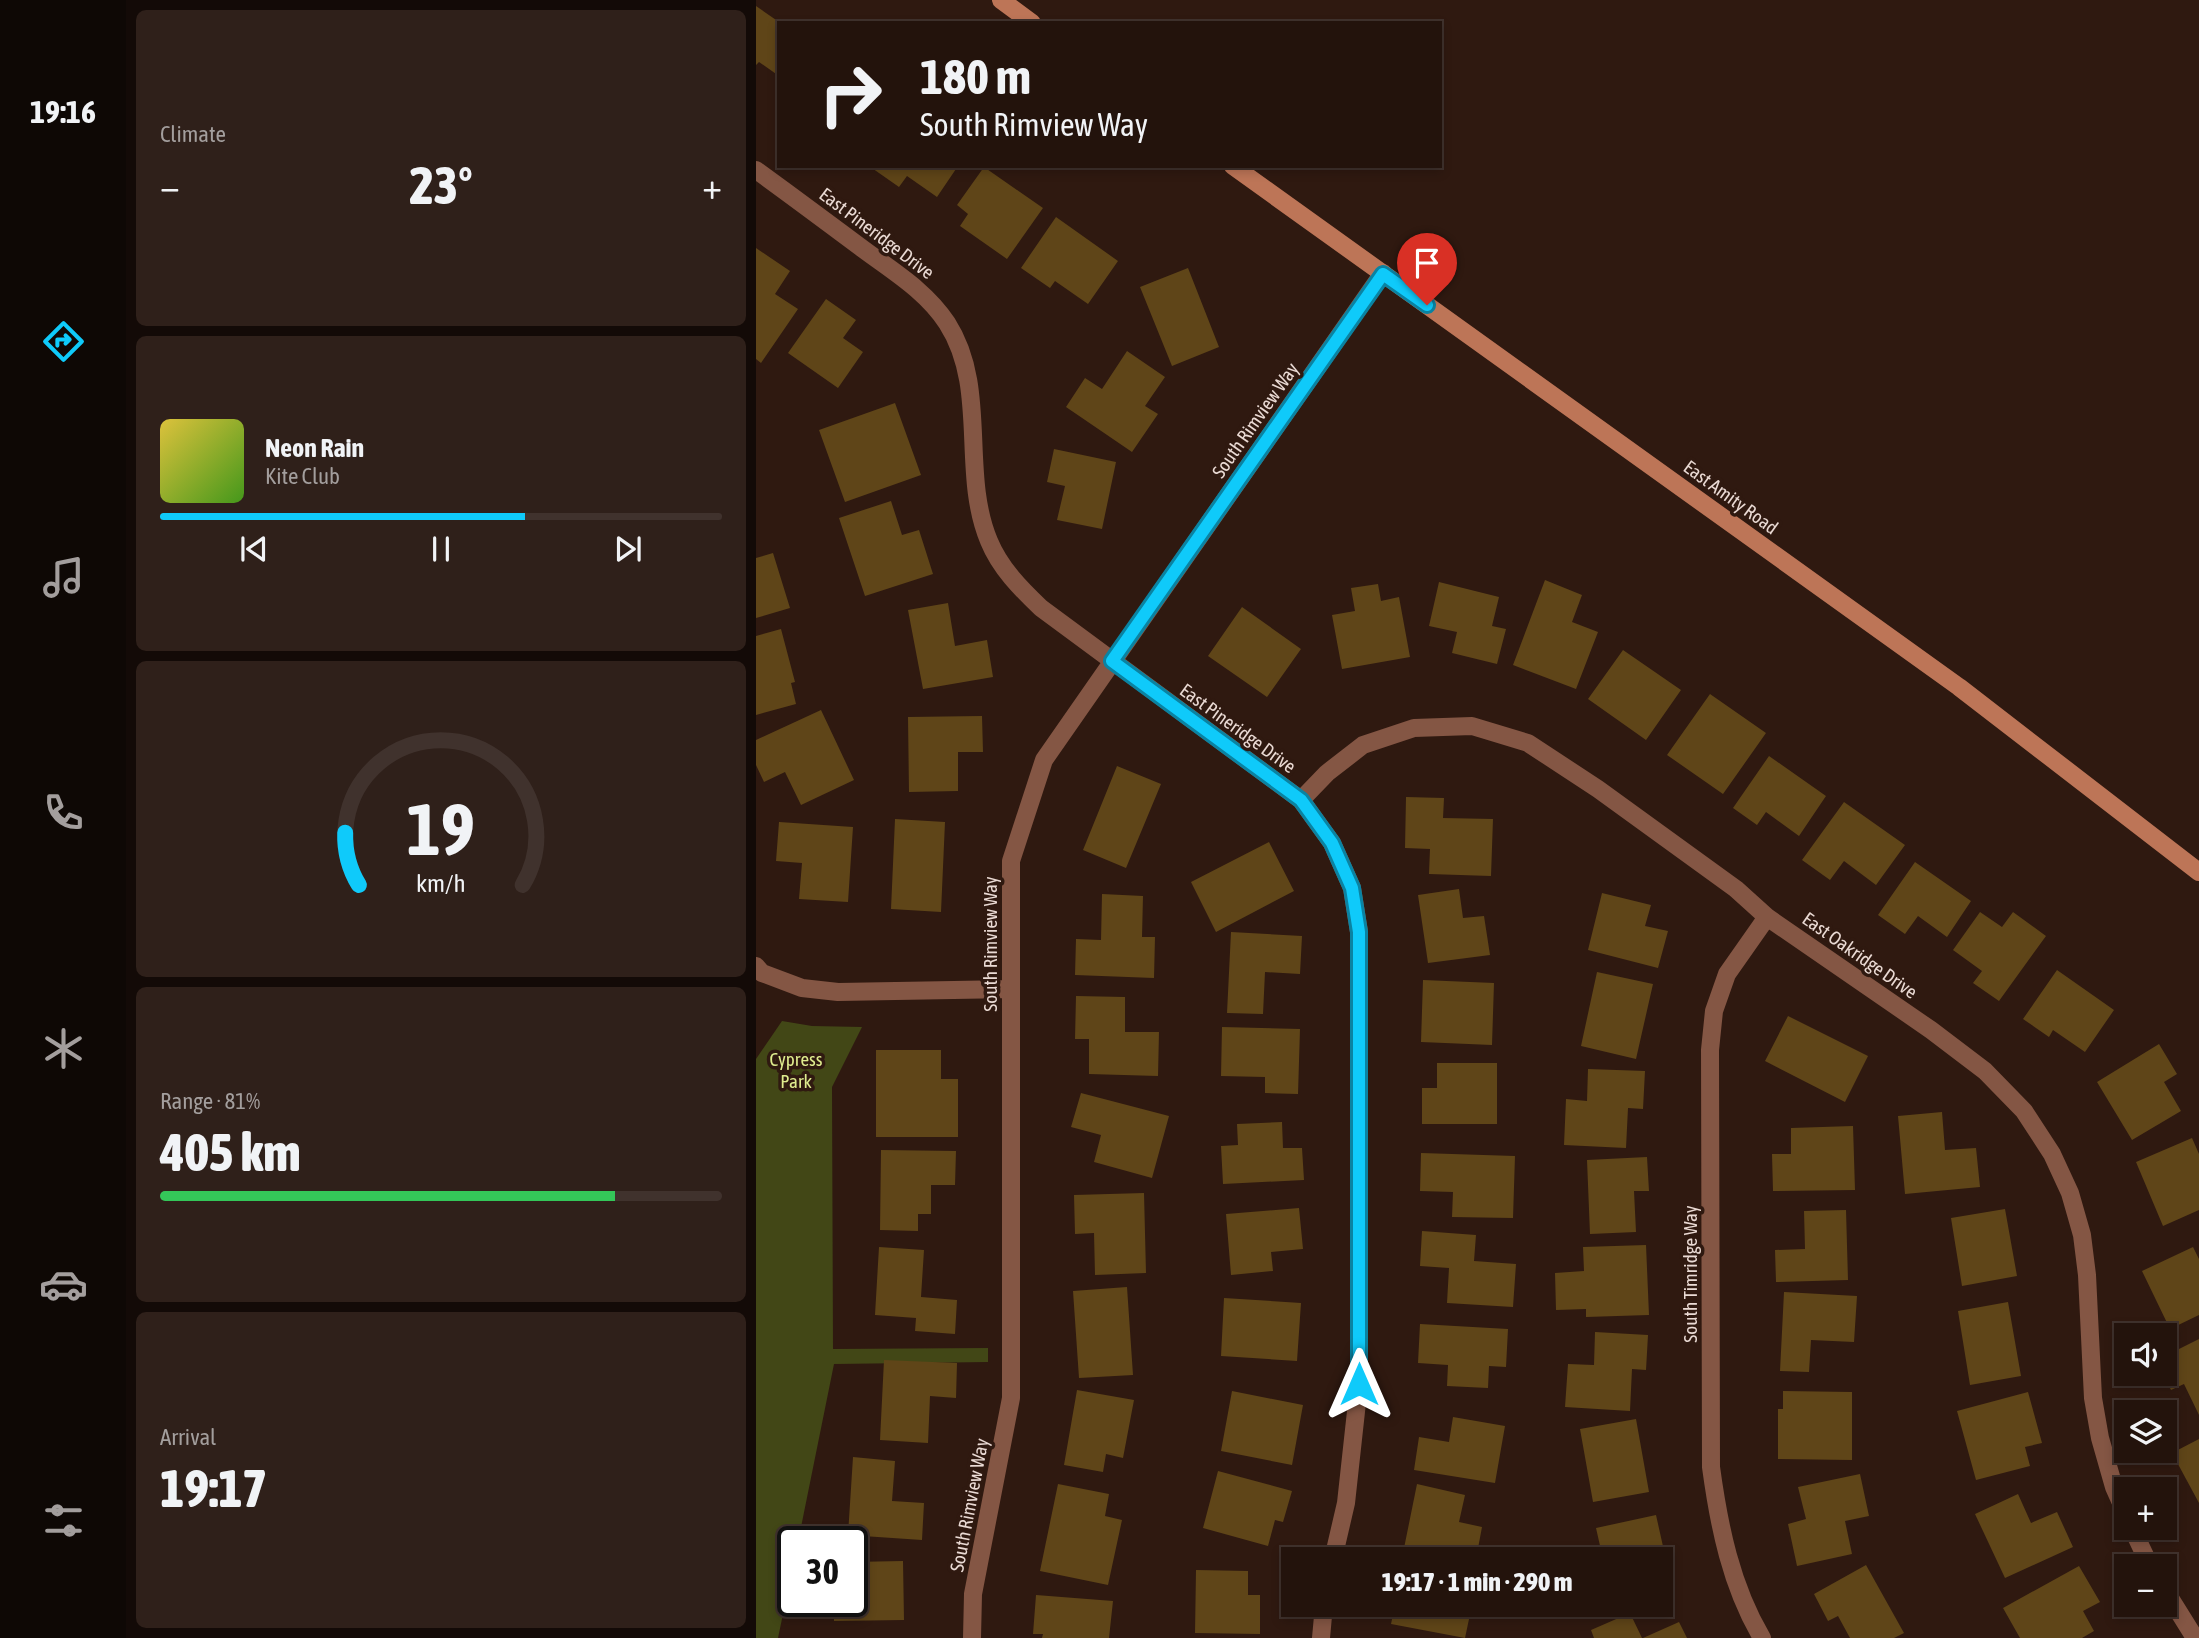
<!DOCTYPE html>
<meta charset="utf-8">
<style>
:root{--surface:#23130c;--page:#2f201a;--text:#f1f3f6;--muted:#a39e9d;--line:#40322d;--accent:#0fcafa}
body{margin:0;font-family:"Asap Condensed",sans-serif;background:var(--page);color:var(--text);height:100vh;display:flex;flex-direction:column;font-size:26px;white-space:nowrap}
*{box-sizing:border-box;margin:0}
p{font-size:23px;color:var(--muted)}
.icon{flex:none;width:38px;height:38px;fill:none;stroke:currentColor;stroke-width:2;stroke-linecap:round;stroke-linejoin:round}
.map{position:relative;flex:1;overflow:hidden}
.drawer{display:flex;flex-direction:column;gap:10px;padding:10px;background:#130a07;width:630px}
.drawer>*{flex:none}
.top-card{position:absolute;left:21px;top:21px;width:665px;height:147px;border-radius:0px;box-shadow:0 4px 10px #0003,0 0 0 2px var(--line);background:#23130c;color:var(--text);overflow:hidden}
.fabs{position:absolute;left:1358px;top:1323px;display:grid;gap:14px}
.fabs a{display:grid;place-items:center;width:63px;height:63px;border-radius:0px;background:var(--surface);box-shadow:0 4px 10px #0003,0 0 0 2px var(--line);font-size:35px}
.speed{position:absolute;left:21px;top:1526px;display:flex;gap:14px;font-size:35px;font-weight:700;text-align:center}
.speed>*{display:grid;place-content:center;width:91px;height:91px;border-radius:50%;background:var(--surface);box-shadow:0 4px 10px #0003,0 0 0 2px var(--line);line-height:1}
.speed .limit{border:4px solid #111;border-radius:10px;background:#fff;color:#111}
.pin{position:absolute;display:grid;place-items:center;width:60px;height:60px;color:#fff;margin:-72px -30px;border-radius:50% 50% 50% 0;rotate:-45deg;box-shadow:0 0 7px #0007}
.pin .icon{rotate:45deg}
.me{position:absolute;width:77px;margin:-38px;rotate:0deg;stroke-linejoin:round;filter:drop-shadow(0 0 5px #0008)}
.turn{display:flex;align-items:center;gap:24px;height:147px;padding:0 28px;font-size:32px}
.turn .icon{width:91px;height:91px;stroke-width:2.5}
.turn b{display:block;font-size:49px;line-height:60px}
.big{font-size:52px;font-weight:800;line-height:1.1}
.drawer .card{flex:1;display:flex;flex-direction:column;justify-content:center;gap:10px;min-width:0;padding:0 24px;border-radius:10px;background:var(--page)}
.drawer .dial{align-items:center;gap:0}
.dial svg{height:182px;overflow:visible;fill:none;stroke:var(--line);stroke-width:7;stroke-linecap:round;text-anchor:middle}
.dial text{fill:var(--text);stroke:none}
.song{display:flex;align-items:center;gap:21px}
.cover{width:84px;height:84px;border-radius:10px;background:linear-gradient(135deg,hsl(50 70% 55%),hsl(100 70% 35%))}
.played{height:7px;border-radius:4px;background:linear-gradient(90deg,var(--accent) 65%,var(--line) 65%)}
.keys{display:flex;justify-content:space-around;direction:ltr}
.heat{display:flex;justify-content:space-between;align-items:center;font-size:38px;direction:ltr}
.charge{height:10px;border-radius:5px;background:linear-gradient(90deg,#34c759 81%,var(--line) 0)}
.trip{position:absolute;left:525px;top:1547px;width:392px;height:70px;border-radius:0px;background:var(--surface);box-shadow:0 4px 10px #0003,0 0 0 2px var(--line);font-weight:800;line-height:70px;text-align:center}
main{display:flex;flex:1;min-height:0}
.dock{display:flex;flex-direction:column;width:126px;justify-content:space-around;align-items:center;background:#0e0805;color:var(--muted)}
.dock .icon{width:49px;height:49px}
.dock .active{color:var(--accent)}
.dock b{font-size:32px;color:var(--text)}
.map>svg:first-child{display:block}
.green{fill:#424716}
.building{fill:#5f4518}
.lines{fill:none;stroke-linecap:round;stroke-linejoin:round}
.street{stroke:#845644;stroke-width:18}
.secondary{stroke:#bd7557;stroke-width:18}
.route-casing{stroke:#0a83a2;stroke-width:18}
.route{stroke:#0fcafa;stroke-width:12}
.labels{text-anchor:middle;stroke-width:7;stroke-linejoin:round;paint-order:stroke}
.street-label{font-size:19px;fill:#eadad4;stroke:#2f1910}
.park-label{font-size:19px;fill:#dfec8e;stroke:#2f1910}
</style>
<main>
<nav class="dock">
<b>19:16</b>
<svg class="icon active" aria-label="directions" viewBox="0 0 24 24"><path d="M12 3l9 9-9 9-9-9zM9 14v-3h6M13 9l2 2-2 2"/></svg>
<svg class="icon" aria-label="music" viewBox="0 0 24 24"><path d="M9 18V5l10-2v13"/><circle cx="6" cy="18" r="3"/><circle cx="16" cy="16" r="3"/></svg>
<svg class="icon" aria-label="phone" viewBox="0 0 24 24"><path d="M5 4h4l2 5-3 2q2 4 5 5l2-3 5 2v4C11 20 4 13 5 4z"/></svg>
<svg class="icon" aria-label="climate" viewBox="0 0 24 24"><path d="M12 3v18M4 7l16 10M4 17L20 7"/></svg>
<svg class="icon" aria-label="car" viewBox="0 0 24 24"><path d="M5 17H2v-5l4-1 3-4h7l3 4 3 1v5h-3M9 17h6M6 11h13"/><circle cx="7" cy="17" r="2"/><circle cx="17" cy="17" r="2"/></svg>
<svg class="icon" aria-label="filters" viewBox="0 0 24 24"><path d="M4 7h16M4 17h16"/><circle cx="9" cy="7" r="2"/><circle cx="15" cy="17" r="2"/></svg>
</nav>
<section class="drawer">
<div class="card"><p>Climate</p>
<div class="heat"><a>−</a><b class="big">23°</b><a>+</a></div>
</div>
<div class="card">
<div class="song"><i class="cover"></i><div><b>Neon Rain</b><p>Kite Club</p></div></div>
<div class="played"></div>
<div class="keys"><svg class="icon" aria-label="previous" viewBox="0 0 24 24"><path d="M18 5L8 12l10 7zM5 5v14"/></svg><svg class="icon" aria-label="pause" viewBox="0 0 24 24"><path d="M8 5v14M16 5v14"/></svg><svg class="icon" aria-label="next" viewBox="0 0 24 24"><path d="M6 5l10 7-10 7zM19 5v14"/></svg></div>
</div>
<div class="card dial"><svg viewBox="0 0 100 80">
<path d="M14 69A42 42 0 1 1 86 69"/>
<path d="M14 69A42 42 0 0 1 8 46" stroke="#0fcafa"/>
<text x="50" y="56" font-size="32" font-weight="700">19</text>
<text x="50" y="72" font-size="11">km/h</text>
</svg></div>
<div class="card"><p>Range · 81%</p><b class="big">405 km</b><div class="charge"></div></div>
<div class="card"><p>Arrival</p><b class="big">19:17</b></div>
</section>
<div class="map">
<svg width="1443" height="1638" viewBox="0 0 1443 1638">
<rect width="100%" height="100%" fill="#2f1910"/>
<path class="green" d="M26,1021l30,5 50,1 -30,60 1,262 155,-1v14l-154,2 -36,178h-5v24l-15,72h-22v-579z"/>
<path class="building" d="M0,6l23,16v54l-20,-14 -3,3z
M113,166h89l-21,31 -30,-21 -8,11z
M228,167l59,41 -36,51 -47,-33 8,-12 -11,-9z
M300,217l62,44 -30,43 -33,-23 -5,7 -29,-20z
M0,248l34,23 -15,23 23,15 -37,54 -5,-4z
M432,268l31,79 -47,19 -32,-79z
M70,299l30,21 -13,18 20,14 -25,36 -50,-35z
M371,351l38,26 -20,29 13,8 -26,38 -66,-45 19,-29 17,11z
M139,403l26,72 -76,27 -26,-72z
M298,449l62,13 -14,67 -45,-9 8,-34 -18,-4z
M135,501l11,34 17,-5 14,44 -68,22 -26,-78z
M17,553l17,55 -34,10v-60z
M789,580l37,15 -10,27 26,10 -22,57 -63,-24z
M683,582l60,15 -7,29 14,3 -9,35 -45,-11 5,-21 -28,-6z
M622,584l3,17 18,-4 11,60 -68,12 -10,-54 23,-4 -4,-23z
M192,603l7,43 32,-6 6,37 -70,12 -15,-79z
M486,607l59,42 -34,48 -59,-41z
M25,629l14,53 -4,1 5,21 -40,11v-79z
M867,650l58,40 -35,50 -58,-41z
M954,694l56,39 -43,61 -56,-39z
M65,710l33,70 -53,25 -16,-33 -21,10 -8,-17v-25z
M226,716l1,36h-25v39l-49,1 -1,-75z
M1013,756l57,40 -27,40 -33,-24 -9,13 -24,-17z
M361,766l44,18 -35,84 -43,-18z
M650,797l38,1 -1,20 50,1 -2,57 -62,-2 1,-25 -25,-1z
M1088,802l61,43 -29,40 -32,-24 -14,19 -28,-20z
M139,819l50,3 -4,90 -50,-3z
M23,822l74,5 -5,75 -49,-3 3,-36 -26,-2z
M513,842l25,49 -78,41 -25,-50z
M1159,862l56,39 -24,36 -29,-21 -13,18 -27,-19z
M703,889l4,29 21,-2 6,39 -62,8 -10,-68z
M846,893l49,12 -6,21 23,5 -10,37 -70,-18z
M346,894l41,2 -1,41h13l-1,41 -79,-3 1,-36 25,1z
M1224,912l22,15 11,-15 33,24 -47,65 -26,-18 9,-12 -29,-21z
M475,932l71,4 -2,38 -35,-2 -2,42 -36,-1z
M1301,970l57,40 -29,42 -32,-22 -4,7 -26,-18z
M841,972l56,12 -17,75 -55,-13z
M667,980l71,3 -2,62 -71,-3z
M320,996l49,1v35h34l-1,44 -69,-2v-35h-14z
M1032,1016l80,40 -23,46 -80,-41z
M466,1027l78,2 -2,65 -33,-1v-16l-44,-1z
M1403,1044l18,30 -13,8 17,29 -49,29 -35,-58z
M120,1050h65v29h17v58h-82z
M681,1063h60v61h-75v-36h15z
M832,1069l57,2 -2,38 -15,-1 -2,40 -62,-3 2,-46 21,2z
M325,1093l88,23 -17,62 -58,-16 7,-27 -30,-8z
M1186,1112l3,38 31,-2 4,39 -75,7 -7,-78z
M526,1122l1,26h19l2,32 -81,4 -2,-38 17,-1 -1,-21z
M1097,1126l2,64 -82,1 -1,-37h19v-26z
M1436,1138l7,16v56l-36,16 -27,-64z
M125,1150l75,1 -1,34h-24v29h-13v17l-38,-1z
M665,1153l94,3 -2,62 -61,-1 1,-25 -33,-1z
M891,1157l2,34h-15l2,41 -46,2 -3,-74z
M388,1193l2,80 -51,2 -1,-42 -19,1 -1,-39z
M543,1208l4,41 -32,3 2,19 -42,4 -5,-61z
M1249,1209l12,67 -55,10 -11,-68z
M1090,1210l2,70 -72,2 -1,-32 30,-1 -1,-38z
M666,1231l54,4 -2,26 42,3 -3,43 -66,-4 2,-35 -29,-2z
M890,1245l3,70 -63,2v-8l-30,1 -1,-37 29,-2 -1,-24z
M123,1247l45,3 -3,47 36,3 -2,34 -40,-3 1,-13 -41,-3z
M1437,1247l6,12v56l-29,14 -28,-58z
M371,1287l6,88 -54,3 -6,-87z
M1028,1292l73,4 -3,46 -43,-2 -2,32 -29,-1z
M468,1298l77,5 -4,58 -76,-5z
M1252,1302l13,74 -51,9 -12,-74z
M664,1324l88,5 -2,38 -17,-1 -1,22 -41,-2 1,-21 -30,-2z
M839,1332l53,3 -2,35 -14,-1 -2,42 -65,-4 3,-43 26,1z
M1443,1339v76l-15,-31 -13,6 -8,-16 2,-18z
M128,1360l73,3 -1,35 -26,-2 -2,47 -48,-3z
M321,1390l57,10 -11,58 -17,-4 -3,18 -39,-7z
M476,1391l71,14 -11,60 -71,-14z
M1027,1391l69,1v68l-74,-1v-50h5z
M1272,1392l14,51 -17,4 5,19 -54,14 -19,-69z
M697,1417l52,9 -10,57 -81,-13 5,-33 30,5z
M880,1419l13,73 -56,10 -13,-73z
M1443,1439v64l-27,-50z
M97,1457l42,4 -3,40 32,2 -2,37 -74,-5z
M462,1471l74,20 -9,31 -8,-2 -7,26 -65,-18z
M1104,1474l9,42 -24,5 7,33 -55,12 -9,-42 18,-5 -8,-32z
M302,1484l51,10 -4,22 17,4 -14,65 -68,-14z
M661,1484l48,11 -6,27 23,5 -6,32 -74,-1z
M1262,1494l13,29 26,-11 16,35 -68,31 -30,-64z
M900,1515l15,67 -10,2v-25h-58l-7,-31z
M147,1561l1,59 -70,1v-20h18v-39z
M1110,1565l38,68 -10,5h-44l-12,-22 -10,5 -14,-27z
M1323,1566l21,36 -17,9 11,20 -12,7h-62l-17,-30z
M440,1570l52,1v24h12v39l-65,-1z
M280,1595l77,6 -4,37h-67l1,-4h-10z
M639,1605h77l-7,33 -74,-14z
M874,1613l12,25h-48l-3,-8z
M923,1622l8,16h-44z"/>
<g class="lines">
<path class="street" d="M0,170c36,26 72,53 107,79 31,23 63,42 84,74 42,65 13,149 42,218 11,27 32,48 52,67l260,192 31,43 20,45 7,44v452l-13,119 -13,56
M545,800l26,-27 36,-28 51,-17 58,-2 56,17 70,46 138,100 31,28 164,113 54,41 39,40 28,43 18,39 12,42 5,40 6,123 7,40 14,49 12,27
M0,966l6,7 40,15 36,4 173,-3
M1376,1528l18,38
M1409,1590l30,48
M216,1638l1,-44 38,-196v-537l33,-101 339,-487
M565,1638l3,-33
M1006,1638c-31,-52 -43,-112 -51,-171l-1,-417 4,-39 13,-37 40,-57"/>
<path class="secondary" d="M245,0l31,23
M477,166l726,521 240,185"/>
</g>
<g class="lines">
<defs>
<path id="route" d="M603,1384v-452l-7,-44 -20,-45 -31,-43 -189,-139 271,-387 44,31"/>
</defs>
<use href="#route" class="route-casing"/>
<use href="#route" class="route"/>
</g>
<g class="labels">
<g class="street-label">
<text transform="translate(121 233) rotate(37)" y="7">East Pineridge Drive</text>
<text transform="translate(499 420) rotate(-55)" y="7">South Rimview Way</text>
<text transform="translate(975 497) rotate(36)" y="7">East Amity Road</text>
<text transform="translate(482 728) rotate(36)" y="7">East Pineridge Drive</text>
<text transform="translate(234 944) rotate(-90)" y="7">South Rimview Way</text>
<text transform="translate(1104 955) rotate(35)" y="7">East Oakridge Drive</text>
<text transform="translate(934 1274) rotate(-90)" y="7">South Timridge Way</text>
<text transform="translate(213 1505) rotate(-79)" y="7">South Rimview Way</text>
</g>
<g class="park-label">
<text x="40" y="1066">Cypress<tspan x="40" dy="22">Park</tspan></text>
</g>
</g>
</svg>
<div class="fabs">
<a><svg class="icon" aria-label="sound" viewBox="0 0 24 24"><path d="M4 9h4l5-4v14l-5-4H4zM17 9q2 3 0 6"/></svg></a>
<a><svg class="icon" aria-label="layers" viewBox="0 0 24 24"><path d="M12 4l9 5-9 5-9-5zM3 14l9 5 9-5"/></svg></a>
<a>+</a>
<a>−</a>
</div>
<div class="speed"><div class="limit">30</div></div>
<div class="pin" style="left:671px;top:305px;background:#d93025"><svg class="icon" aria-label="arrive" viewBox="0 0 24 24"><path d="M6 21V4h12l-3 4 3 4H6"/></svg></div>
<svg class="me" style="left:603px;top:1384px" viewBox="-20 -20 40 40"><path d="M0-17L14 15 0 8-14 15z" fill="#0fcafa" stroke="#fff" stroke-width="4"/></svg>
<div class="trip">19:17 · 1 min · 290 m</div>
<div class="top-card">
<div class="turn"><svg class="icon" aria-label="right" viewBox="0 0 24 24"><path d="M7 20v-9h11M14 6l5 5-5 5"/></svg><div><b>180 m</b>South Rimview Way</div></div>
</div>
</div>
</main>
